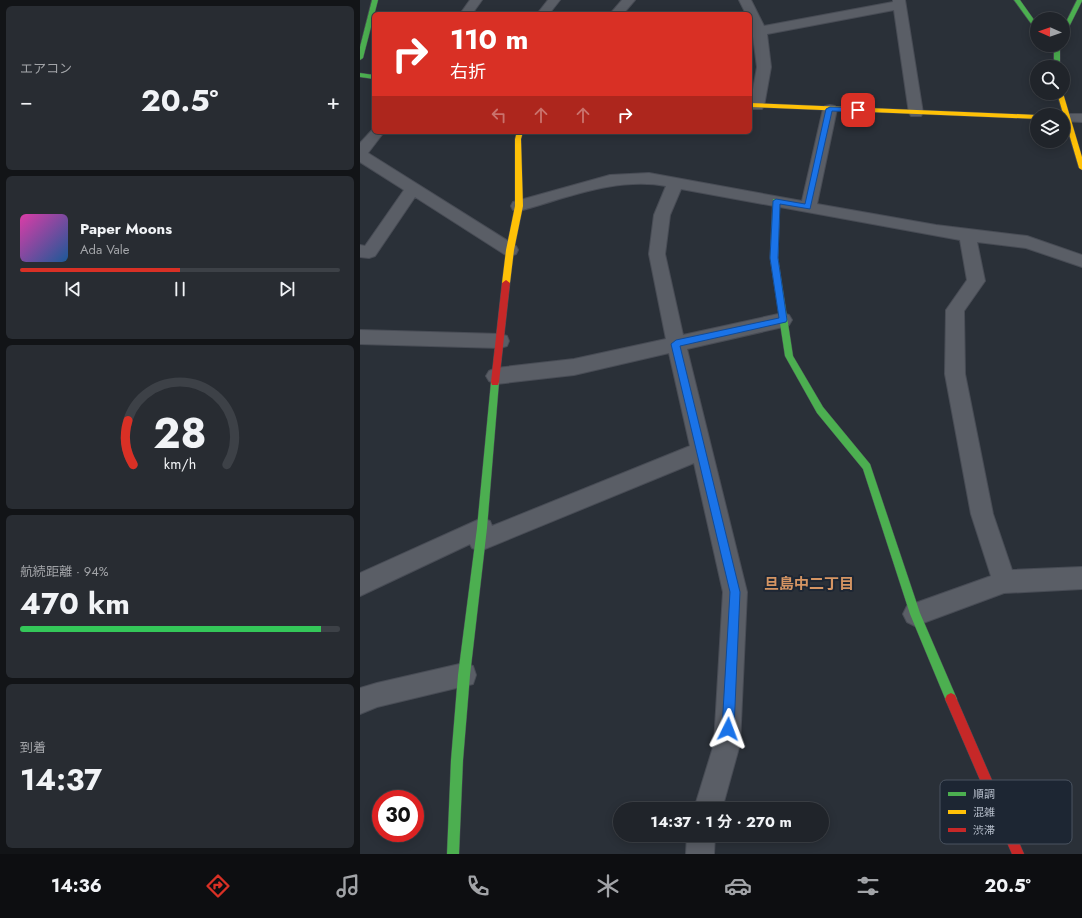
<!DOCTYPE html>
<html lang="ja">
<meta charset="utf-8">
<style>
:root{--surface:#20242a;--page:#282c32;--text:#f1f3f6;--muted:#a2a4a8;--line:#3d4147;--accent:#d93025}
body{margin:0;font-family:Jost,"Noto Sans JP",sans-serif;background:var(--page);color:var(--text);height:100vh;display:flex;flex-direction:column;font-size:15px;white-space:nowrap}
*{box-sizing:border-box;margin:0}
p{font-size:13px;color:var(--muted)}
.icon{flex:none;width:22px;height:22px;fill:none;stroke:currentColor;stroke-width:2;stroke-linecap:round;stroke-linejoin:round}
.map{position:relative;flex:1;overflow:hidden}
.side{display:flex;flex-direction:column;gap:6px;padding:6px;background:#121417;width:360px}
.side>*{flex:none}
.banner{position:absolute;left:12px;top:12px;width:380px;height:122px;border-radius:6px;box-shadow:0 2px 10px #0003,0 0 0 1px var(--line);background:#d93025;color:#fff;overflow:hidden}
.needle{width:26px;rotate:272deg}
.buttons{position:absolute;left:670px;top:12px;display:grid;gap:8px}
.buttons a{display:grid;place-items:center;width:40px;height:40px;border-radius:50%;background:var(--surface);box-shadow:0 2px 10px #0003,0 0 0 1px var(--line);font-size:20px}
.speed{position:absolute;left:12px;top:790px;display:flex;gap:8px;font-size:20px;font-weight:700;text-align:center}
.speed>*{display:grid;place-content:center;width:52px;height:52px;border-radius:50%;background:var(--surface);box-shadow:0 2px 10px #0003,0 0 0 1px var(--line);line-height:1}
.speed .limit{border:6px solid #d22;background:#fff;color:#111}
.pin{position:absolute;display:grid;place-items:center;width:34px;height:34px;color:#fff;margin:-17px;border-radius:8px;box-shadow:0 2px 6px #0006}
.me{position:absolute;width:44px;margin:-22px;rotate:3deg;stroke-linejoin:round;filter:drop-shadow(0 0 3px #0008)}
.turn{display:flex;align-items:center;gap:14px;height:84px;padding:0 12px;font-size:18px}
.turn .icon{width:52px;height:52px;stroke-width:2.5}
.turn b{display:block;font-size:28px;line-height:34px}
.lanes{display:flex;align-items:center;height:38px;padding:0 12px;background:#0003;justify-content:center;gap:20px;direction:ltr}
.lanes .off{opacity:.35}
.big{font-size:30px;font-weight:700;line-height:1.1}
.side .card{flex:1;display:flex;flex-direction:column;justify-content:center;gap:6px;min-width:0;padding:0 14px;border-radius:6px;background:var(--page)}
.side .dial{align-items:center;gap:0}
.dial svg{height:104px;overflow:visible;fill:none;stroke:var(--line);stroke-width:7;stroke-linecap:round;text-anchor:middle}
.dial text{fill:var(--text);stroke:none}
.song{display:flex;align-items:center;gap:12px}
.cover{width:48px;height:48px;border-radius:6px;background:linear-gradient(135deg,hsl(320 70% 55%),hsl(210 70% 35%))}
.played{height:4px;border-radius:2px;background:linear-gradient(90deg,var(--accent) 50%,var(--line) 50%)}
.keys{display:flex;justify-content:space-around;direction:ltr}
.heat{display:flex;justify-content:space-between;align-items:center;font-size:22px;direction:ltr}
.charge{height:6px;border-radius:3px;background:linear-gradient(90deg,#34c759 94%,var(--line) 0)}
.trip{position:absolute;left:253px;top:802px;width:216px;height:40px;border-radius:20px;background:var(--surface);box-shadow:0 2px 10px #0003,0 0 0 1px var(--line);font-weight:700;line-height:40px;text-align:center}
.tabs{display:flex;height:64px;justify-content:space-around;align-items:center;background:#0d0e11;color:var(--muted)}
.tabs .icon{width:28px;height:28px}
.tabs .active{color:var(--accent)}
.tabs b{font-size:18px;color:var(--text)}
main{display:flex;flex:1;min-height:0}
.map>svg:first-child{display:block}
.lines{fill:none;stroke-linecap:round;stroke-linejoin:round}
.street-casing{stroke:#484c55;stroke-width:2}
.fast-casing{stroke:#484c55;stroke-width:1}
.slow-casing{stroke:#484c55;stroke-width:1}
.jam-casing{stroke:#484c55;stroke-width:1}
.street{fill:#5a5e66;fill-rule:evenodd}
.fast{fill:#4caf50;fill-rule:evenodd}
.slow{fill:#ffc107;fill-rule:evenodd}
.jam{fill:#c62828;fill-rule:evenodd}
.route{fill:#1a73e8;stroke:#114b97}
.labels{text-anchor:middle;stroke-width:4;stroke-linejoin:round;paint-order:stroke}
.neighbourhood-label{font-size:15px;font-weight:bold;fill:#d59563;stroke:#1d2633}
.key{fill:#1d2633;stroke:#4a5360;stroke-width:1}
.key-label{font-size:11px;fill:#b4bcc9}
</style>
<main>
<section class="side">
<div class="card"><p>エアコン</p>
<div class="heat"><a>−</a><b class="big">20.5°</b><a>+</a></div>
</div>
<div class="card">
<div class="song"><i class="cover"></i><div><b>Paper Moons</b><p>Ada Vale</p></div></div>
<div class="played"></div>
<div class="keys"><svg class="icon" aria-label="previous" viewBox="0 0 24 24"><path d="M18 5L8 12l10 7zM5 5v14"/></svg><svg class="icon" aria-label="pause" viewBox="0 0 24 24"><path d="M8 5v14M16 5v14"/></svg><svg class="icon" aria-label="next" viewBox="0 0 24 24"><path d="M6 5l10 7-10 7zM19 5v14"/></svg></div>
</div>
<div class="card dial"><svg viewBox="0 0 100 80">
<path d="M14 69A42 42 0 1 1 86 69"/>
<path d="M14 69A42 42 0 0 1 10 35" stroke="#d93025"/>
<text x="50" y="56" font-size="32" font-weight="700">28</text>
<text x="50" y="72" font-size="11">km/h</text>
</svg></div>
<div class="card"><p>航続距離 · 94%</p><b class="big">470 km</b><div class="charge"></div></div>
<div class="card"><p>到着</p><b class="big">14:37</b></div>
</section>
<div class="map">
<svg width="722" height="854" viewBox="0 0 722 854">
<rect width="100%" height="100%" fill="#2a3038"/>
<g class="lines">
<defs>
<path id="street" d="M110,0h12l-10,14h-12z
M188,0h12l-11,14h-12z
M262,0h13l-12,14h-13z
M379,0h12l13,26 129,-24v-2h12l18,113 -2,3h-10l-2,-3 -15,-103 -127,24 4,33 -7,39 -2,3h-10l-2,-3 7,-39 -7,-53h-4z
M470,105l5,1 2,3 -20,95 119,21 91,11 55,19v12l-56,-19 -49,-6 8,39 -21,30 1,63 28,140 19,56 70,-3v22l-78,4 -89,33 -8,-4 -4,-8 4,-8 84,-30 -20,-62 -26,-140 1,-64 21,-30 -7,-40 -279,-51 -11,26 -5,39 18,81 100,-22 6,2 3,5 -3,5 -6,2 -96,22 60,243 -7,152 -18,65h-28l20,-65 9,-152 -29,-129 -214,88 -8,-3 -2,-4 -110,52v-23l122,-55 8,3 2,5 198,-80 -21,-93 -95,22 -78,9 -7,-3 -3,-5 3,-5 7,-3 78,-9 92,-20 -17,-85 5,-39 12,-29c-50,-9 -99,12 -147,25l-6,-1 -2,-4 2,-4 97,-27 39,-2 153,28 21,-92 2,-3z
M708,114h14v8l-19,-1v-6z
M14,128v4h10l-16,21 148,93 2,4 -2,4 -6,2 -6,-2 -89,-57 -40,59 -6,2 -9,-1v-12l5,1 39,-56 -44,-28v-19z
M0,330l140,4 7,2 2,5 -2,5 -7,2 -140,-4z
M104,663l9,3 3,9 -3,9 -96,23 -17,7v-26l17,-5z
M327,835h28l-1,19h-28z"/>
<path id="fast" d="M12,0h6l-15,58 -3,2v-13z
M654,0h6l17,24v6l-2,-1z
M717,0h5v1l-16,32 -3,2v-7z
M694,45h6v22h-6z
M0,73l14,2v4l-14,-2z
M413,199h6l1,2 -2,57 15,98 30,51 47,57 50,149 37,86 -2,4 -4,2 -4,-2 -37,-89 -47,-145 -46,-56 -32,-57 -15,-98z
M135,378l3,1 1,3 -12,146 -17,147 -7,85 -4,94h-12l4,-94 7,-85 19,-147 14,-146 1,-3z"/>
<path id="slow" d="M697,93h6l19,64v13l-3,-2z
M390,103l287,12v4l-287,-12z
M157,132h6l-2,7 2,67 -9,44 -4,33 -4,3 -4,-3 4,-33 9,-44v-67z"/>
<path id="jam" d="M146,280l4,3 -11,99 -1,3h-6l-1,-3 11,-99z
M591,693l4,2 69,159h-12l-67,-155 2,-4z"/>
</defs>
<use href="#street" class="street-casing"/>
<use href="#fast" class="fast-casing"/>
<use href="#slow" class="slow-casing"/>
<use href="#jam" class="jam-casing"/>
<use href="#street" class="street"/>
<use href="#fast" class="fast"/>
<use href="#slow" class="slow"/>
<use href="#jam" class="jam"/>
</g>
<path class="route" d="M470,107l28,1 4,2 -4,2 -26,-1 -22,98 -30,-5 -2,54 9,62 -1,2 -106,24 60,246 -6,137 -2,4 -4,2 -4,-2 -2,-4 8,-137 -59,-248 5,-4 103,-22 -9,-60 3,-57 3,-2 29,5 21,-95z"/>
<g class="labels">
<g class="neighbourhood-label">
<text x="449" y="589">旦島中二丁目</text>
</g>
</g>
<rect x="580" y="780" width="132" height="64" rx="6" class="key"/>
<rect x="588" y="792" width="18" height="4" fill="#4caf50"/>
<rect x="588" y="810" width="18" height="4" fill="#ffc107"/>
<rect x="588" y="828" width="18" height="4" fill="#c62828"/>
<g class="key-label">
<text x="613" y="798">順調</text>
<text x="613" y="816">混雑</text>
<text x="613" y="834">渋滞</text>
</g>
</svg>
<div class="buttons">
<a><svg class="needle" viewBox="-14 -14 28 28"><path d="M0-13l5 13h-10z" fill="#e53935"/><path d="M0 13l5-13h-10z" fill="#a2a4a8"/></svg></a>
<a><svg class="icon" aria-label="search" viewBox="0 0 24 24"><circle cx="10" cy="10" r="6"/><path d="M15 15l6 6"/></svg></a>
<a><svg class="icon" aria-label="layers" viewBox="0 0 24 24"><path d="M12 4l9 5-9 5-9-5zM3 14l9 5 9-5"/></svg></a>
</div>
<div class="speed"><div class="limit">30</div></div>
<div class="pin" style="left:498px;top:110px;background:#d93025"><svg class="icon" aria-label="arrive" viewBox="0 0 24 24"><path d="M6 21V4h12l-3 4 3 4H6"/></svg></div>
<svg class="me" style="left:368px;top:729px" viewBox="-20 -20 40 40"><path d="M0-17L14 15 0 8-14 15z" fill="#1a73e8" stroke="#fff" stroke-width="4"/></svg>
<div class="trip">14:37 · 1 分 · 270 m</div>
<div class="banner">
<div class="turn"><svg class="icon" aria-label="right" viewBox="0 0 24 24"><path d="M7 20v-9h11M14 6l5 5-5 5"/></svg><div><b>110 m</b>右折</div></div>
<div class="lanes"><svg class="icon off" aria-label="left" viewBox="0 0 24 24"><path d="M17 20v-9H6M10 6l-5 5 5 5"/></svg><svg class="icon off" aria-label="ahead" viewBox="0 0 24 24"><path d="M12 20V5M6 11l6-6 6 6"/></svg><svg class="icon off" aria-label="ahead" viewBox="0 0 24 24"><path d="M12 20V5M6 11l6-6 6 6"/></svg><svg class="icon" aria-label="right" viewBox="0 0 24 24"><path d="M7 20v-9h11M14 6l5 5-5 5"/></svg></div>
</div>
</div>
</main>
<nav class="tabs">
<b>14:36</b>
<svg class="icon active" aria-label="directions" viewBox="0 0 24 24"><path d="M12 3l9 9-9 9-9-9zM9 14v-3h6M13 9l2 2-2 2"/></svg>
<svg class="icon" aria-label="music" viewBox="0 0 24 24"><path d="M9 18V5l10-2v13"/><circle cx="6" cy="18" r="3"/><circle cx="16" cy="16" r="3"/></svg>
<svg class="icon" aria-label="phone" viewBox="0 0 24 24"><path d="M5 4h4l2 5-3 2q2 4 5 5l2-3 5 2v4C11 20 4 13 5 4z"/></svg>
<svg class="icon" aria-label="climate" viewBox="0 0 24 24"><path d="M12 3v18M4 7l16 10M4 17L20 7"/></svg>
<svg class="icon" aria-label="car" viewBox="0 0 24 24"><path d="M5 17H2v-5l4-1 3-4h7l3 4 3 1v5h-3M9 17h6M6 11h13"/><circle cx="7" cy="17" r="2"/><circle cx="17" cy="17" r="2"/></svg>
<svg class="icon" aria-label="filters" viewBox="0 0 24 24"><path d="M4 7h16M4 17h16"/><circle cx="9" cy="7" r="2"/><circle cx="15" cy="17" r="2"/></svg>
<b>20.5°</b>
</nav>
